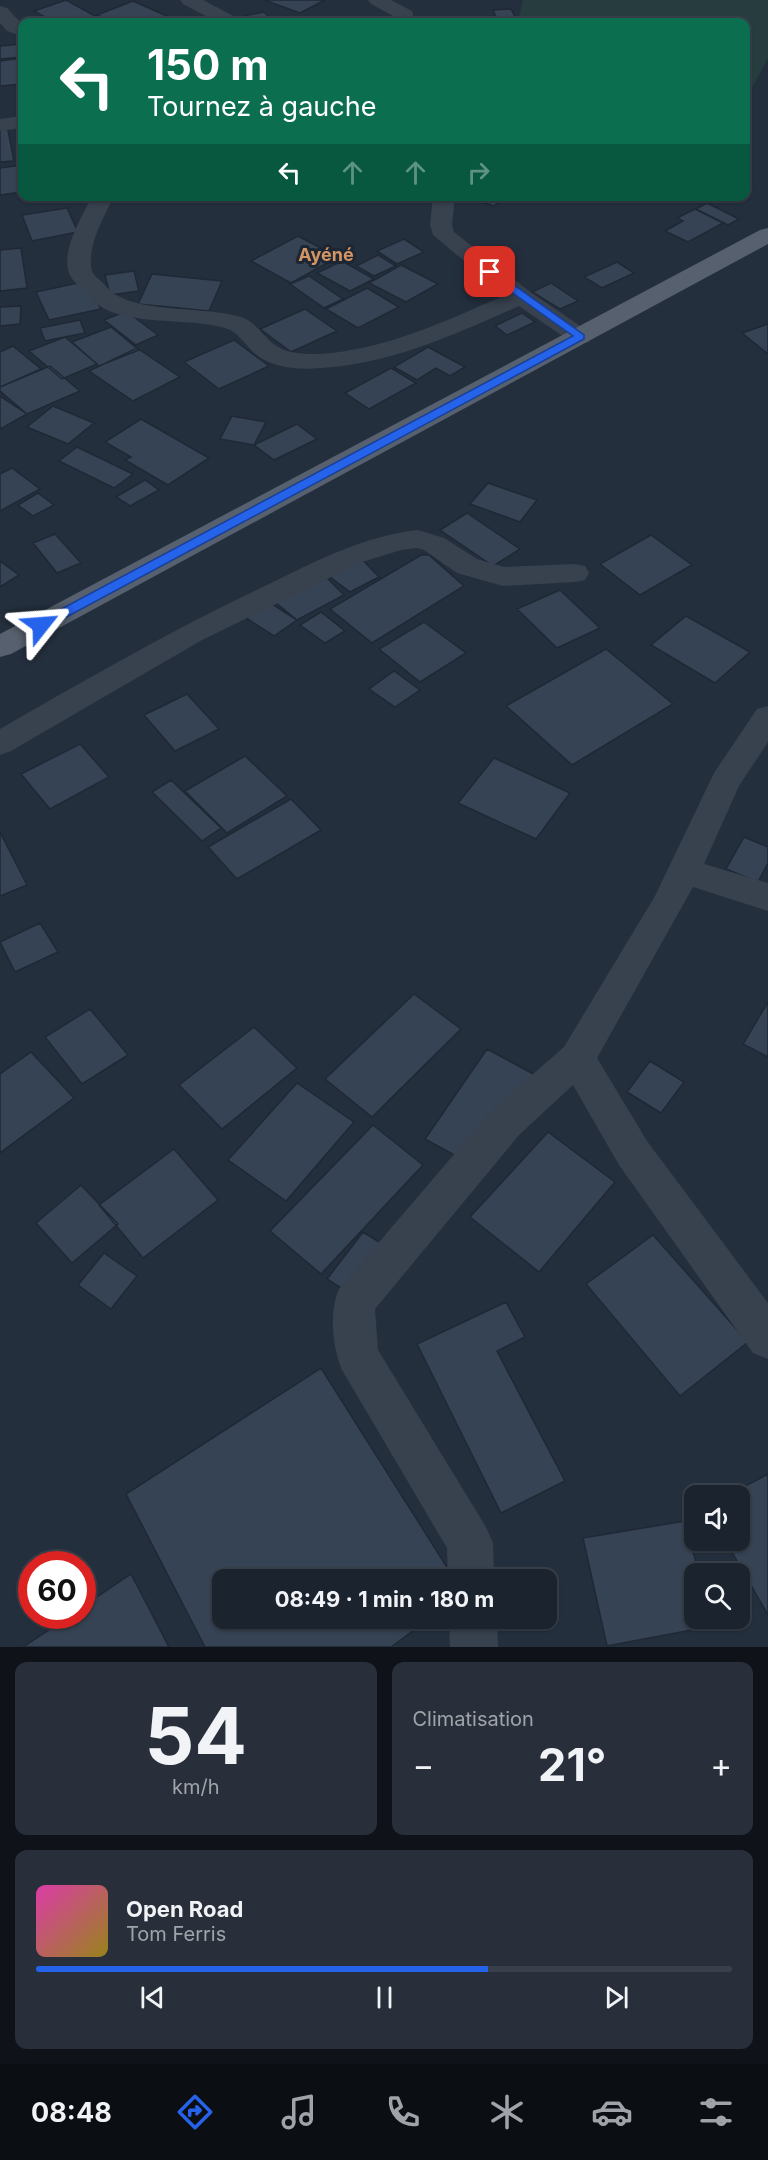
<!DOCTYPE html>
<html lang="fr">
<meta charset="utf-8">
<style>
:root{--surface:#1b232e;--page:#282f3a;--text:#f1f3f6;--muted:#a0a4aa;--line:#39404a;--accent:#2563eb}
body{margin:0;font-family:Inter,sans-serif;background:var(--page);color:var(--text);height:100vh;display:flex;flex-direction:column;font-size:22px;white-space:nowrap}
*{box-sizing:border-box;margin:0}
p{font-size:20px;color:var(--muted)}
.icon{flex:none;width:33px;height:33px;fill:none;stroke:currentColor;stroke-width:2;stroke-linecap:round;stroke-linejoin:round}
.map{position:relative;height:1647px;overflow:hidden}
.side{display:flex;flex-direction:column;gap:15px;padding:15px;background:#0f1319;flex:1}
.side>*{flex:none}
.guide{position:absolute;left:18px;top:18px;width:732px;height:183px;border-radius:12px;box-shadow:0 2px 4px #0004,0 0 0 2px var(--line);background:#0b6e4f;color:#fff;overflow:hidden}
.fabs{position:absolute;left:684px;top:1485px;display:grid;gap:12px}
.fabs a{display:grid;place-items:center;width:66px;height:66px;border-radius:12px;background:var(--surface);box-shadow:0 2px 4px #0004,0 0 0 2px var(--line);font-size:30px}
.speed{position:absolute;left:18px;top:1551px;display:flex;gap:12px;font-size:30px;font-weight:700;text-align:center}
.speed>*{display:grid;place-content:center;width:78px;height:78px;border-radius:50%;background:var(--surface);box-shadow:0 2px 4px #0004,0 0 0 2px var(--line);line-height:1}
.speed .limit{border:9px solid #d22;background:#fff;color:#111}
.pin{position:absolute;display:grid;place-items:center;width:51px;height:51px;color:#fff;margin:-26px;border-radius:12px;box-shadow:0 3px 9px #0006}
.me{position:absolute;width:66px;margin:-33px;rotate:62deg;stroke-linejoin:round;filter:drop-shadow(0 0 4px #0008)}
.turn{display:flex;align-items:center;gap:21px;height:126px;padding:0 30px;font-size:27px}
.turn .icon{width:78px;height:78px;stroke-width:2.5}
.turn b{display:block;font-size:42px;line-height:51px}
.lanes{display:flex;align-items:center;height:57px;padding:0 30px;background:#0003;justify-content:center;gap:30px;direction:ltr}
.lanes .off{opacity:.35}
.big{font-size:45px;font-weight:700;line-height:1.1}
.side .tile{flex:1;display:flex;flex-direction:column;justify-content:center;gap:9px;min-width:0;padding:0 21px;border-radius:12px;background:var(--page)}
.side .dial{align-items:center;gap:0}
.dial b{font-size:78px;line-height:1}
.song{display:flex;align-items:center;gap:18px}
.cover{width:72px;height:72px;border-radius:9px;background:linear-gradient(135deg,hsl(320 70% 55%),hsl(50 70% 35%))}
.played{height:6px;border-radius:3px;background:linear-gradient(90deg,var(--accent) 65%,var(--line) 65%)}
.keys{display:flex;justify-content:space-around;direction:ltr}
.heat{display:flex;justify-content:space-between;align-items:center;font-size:33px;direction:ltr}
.side .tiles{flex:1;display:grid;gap:15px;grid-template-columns:1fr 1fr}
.tile:last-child{grid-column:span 2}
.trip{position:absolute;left:212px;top:1569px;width:345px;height:60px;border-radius:12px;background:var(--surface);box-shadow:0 2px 4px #0004,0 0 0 2px var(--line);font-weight:700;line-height:60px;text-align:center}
.tabs{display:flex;height:96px;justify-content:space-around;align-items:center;background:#0b0e12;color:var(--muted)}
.tabs .icon{width:42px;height:42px}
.tabs .on{color:var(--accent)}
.tabs b{font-size:27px;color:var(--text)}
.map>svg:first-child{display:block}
.green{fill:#263c3f}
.building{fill:#364354;stroke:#1f2835;stroke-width:1.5}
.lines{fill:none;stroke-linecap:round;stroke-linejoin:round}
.minor{fill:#38414e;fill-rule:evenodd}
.primary{fill:#56606e;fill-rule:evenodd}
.route{fill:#2563eb;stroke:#184099;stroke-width:1.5}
.labels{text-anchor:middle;stroke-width:6;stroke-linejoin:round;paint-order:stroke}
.far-quarter-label{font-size:18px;font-weight:bold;fill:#d59563;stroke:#1d2633}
</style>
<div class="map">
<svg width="768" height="1647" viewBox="0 0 768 1647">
<rect width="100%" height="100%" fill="#242f3e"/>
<path class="green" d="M523,0h245v58l-17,32 -5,3v-71h-228z"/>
<path class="building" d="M66,0l29,16 -19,6h-22l-20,-11z
M264,0h61l-25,13z
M133,1l36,16 -14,5h-41l-17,-7z
M511,9l7,13h-20l-5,-12z
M264,12l8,8 -22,2 -6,-6z
M22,44v13l-22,2v-13z
M22,58v26l-22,2v-25z
M7,125l7,36 -14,1v-36z
M22,165v27l-22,3v-27z
M465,196h40l-11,10z
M707,203l32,16 -11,6 -32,-16z
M67,208l11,24 -46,9 -10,-26z
M695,209l28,14 -35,19 -23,-11 18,-10 -6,-3z
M298,236l40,21 -47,26 -40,-22z
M404,239l20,13 -27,12 -20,-13z
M21,248l6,40 -27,3v-41z
M378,255l18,11 -22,10 -18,-10z
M342,261l32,18 -24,12 -33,-18z
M617,262l17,11 -32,15 -18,-11z
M401,265l37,19 -32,18 -37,-19z
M134,271l5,20 -29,4 -5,-20z
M152,274l70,7 -13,30 -71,-7z
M309,276l34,23 -19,9 -34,-24z
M87,281l14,28 -52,11 -13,-28z
M551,283l27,18 -18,8 -28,-17z
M367,288l32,19 -41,21 -32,-19z
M21,306l-1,18 -20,2v-19z
M305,309l32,22 -46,21 -31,-23z
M126,311l32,24 -22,10 -32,-25z
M522,313l13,9 -28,13 -12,-9z
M80,320l5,13 -40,8 -5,-13z
M768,324v30l-26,-21z
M111,327l28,23 -40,16 -27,-24z
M65,337l32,27 -35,15 -33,-28z
M234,340l35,26 -50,23 -35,-27z
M13,346l28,23 -41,18v-35z
M428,347l37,20 -15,9 -14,-8 -19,12 -23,-13z
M137,348l43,29 -47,24 -44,-30z
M50,366l30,25 -53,23 -27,-23v-4z
M391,368l25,15 -47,26 -24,-16z
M0,396l27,18 -27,15z
M53,406l41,17 -26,21 -41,-17z
M232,416l34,6 -12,23 -34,-6z
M141,419l68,39 -41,27 -43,-25 6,-3 -26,-15z
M297,424l20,15 -43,21 -20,-15z
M77,447l56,27 -19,14 -55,-27z
M12,468l28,21 -40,22v-37z
M145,480l14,10 -29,16 -14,-9z
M488,483l49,17 -17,22 -50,-18z
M38,493l16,12 -21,11 -15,-11z
M467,513l53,36 -27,17 -53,-36z
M55,534l26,29 -24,10 -24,-30z
M651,535l41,30 -52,30 -40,-31z
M421,555h8l35,31 -92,57 -42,-34z
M360,557l19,20 -29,15 -24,-18z
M0,561l19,14 -19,12z
M324,575l20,20 -47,25 -22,-18z
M560,590l40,38 -43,20 -40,-39z
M269,602l28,18 -23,16 -28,-18z
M321,612l24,19 -20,12 -25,-18z
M686,616l64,36 -35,31 -64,-38z
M424,622l42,31 -46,29 -41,-33z
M606,649l67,55 -101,61 -66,-59z
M394,671l26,19 -25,17 -26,-18z
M187,694l32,35 -44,22 -31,-36z
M80,744l29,33 -59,32 -29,-35z
M245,756l42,40 -60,37 -42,-42z
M494,758l76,35 -34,46 -78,-36z
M171,780l50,48 -19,13 -50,-49z
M291,799l30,31 -84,49 -29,-32z
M0,832l27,53 -27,11z
M744,837l24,10v16l-10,19 -32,-13z
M40,923l18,29 -43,20 -15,-30z
M414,994l47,35 -89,88 -47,-38z
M768,1002v55l-25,-13z
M90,1009l38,46 -46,29 -37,-47z
M254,1027l43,41 -75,61 -43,-44z
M487,1049l50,27 -61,91 -51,-28z
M31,1052l43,46 -74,55v-79z
M650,1061l34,21 -23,31 -34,-21z
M297,1083l57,39 -68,79 -58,-41z
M373,1125l50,40 -102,109 -51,-43z
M548,1132l67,50 -76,90 -69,-55z
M174,1149l44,51 -75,58 -44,-53z
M81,1185l37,39 -46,39 -36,-40z
M363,1232l21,13 -35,48 -22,-14z
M653,1235l95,107 -68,54 -94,-112z
M104,1253l33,23 -26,33 -33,-24z
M506,1302l19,35 -28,14 68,130 -64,32 -84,-169z
M321,1368l134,212h-233v38h208l-39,29h-186l-79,-153z
M768,1474v141l-43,-75h15v-44h-13z
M685,1521l14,53h-5v44h17l2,8 -106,20 -24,-108z
M131,1574l38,73h-146l47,-31h12v-9z"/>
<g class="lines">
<path class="minor" d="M180,0h23l34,18 2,4h-22l-34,-18z
M368,0h23l21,11 2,9 -1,2h-24l6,-5 -24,-13z
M0,6l7,2 15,16v12l-15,-5 -7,-8z
M22,116v12l-22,3v-12z
M92,196h22c-10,21 -25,46 -23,69 0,10 6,12 12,18 4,4 8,9 13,12 31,18 88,11 125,22 12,4 19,14 28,23 14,14 32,14 50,14 66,-4 127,-33 186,-59l-72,-60 -3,-10 3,-29h22l-3,29 2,7 75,59 60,41 3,5 -3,5 -9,2 -9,-2 -52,-36c-63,28 -128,58 -198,62 -22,2 -52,0 -69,-17 -8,-8 -15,-20 -27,-23 -36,-11 -98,-1 -128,-24 -5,-4 -9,-10 -13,-14 -6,-5 -12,-9 -15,-17 -8,-23 13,-56 23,-77z
M418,530l26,8 33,21 27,8 71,-3 10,2 4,7 -4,7 -10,2 -72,4 -46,-13 -33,-23 -7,-2 -16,2 -39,12 -160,78 -191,111 -11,4v-26c87,-50 174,-100 265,-143 49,-24 98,-50 153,-56z
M768,706v36l-29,44 -35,78 64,19v28l-75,-24 -96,171 50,83 121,162v56l-15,-6 -134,-188 -46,-80 -54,50 -144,174 3,41 108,177 7,16 1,37h-46l-1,-32 -105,-178c-10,-24 -13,-58 -3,-81l152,-178 73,-64 91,-151 59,-123 43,-64z
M449,1618h48l1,29h-48z"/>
<path class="primary" d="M768,228v16l-757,410 -11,3v-23l760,-404z"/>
</g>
<path class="route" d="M486,270h7l91,65v4l-538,289h-9v-6l536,-286 -87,-62z"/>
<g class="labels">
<g class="far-quarter-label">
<text x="326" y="261">Ayéné</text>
</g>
</g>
</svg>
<div class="fabs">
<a><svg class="icon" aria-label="sound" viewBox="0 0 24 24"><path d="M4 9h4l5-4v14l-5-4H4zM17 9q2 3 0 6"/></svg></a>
<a><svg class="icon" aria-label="search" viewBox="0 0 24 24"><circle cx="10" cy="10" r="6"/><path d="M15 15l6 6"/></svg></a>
</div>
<div class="speed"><div class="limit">60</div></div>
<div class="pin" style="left:490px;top:272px;background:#d93025"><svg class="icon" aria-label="arrive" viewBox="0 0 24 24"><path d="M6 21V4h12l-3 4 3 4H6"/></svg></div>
<svg class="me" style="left:41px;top:625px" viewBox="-20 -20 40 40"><path d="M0-17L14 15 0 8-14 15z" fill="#2563eb" stroke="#fff" stroke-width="4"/></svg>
<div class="trip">08:49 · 1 min · 180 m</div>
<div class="guide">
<div class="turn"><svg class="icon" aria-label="left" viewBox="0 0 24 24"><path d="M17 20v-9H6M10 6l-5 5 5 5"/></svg><div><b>150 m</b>Tournez à gauche</div></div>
<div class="lanes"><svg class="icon" aria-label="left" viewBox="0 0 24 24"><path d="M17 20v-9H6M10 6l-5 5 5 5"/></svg><svg class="icon off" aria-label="ahead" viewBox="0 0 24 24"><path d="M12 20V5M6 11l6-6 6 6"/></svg><svg class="icon off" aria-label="ahead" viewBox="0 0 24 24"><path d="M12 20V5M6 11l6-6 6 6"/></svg><svg class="icon off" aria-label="right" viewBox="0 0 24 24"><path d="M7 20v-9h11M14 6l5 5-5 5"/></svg></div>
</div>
</div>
<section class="side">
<div class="tiles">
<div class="tile dial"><b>54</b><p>km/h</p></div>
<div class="tile"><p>Climatisation</p>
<div class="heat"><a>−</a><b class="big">21°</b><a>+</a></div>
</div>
<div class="tile">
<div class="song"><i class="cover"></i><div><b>Open Road</b><p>Tom Ferris</p></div></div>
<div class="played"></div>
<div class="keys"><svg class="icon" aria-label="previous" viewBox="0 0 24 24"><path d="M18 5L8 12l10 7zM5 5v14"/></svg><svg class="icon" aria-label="pause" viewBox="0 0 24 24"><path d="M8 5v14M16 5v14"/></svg><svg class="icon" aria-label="next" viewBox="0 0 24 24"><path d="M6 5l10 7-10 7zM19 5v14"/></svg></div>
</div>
</div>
</section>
<nav class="tabs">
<b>08:48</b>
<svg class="icon on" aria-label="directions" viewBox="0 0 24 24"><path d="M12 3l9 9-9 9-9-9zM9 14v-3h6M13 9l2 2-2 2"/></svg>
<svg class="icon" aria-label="music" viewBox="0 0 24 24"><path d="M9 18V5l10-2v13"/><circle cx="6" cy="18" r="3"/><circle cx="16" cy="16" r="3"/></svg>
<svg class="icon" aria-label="phone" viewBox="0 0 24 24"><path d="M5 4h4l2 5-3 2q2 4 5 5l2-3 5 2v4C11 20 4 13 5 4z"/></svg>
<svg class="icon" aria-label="climate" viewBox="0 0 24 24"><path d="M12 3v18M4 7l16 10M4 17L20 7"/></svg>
<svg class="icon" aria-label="car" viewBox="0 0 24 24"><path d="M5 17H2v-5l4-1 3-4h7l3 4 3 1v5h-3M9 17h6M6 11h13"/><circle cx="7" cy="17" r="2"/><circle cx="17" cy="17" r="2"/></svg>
<svg class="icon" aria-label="filters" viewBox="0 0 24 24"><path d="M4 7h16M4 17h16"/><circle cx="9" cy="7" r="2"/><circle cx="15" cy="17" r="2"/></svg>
</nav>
